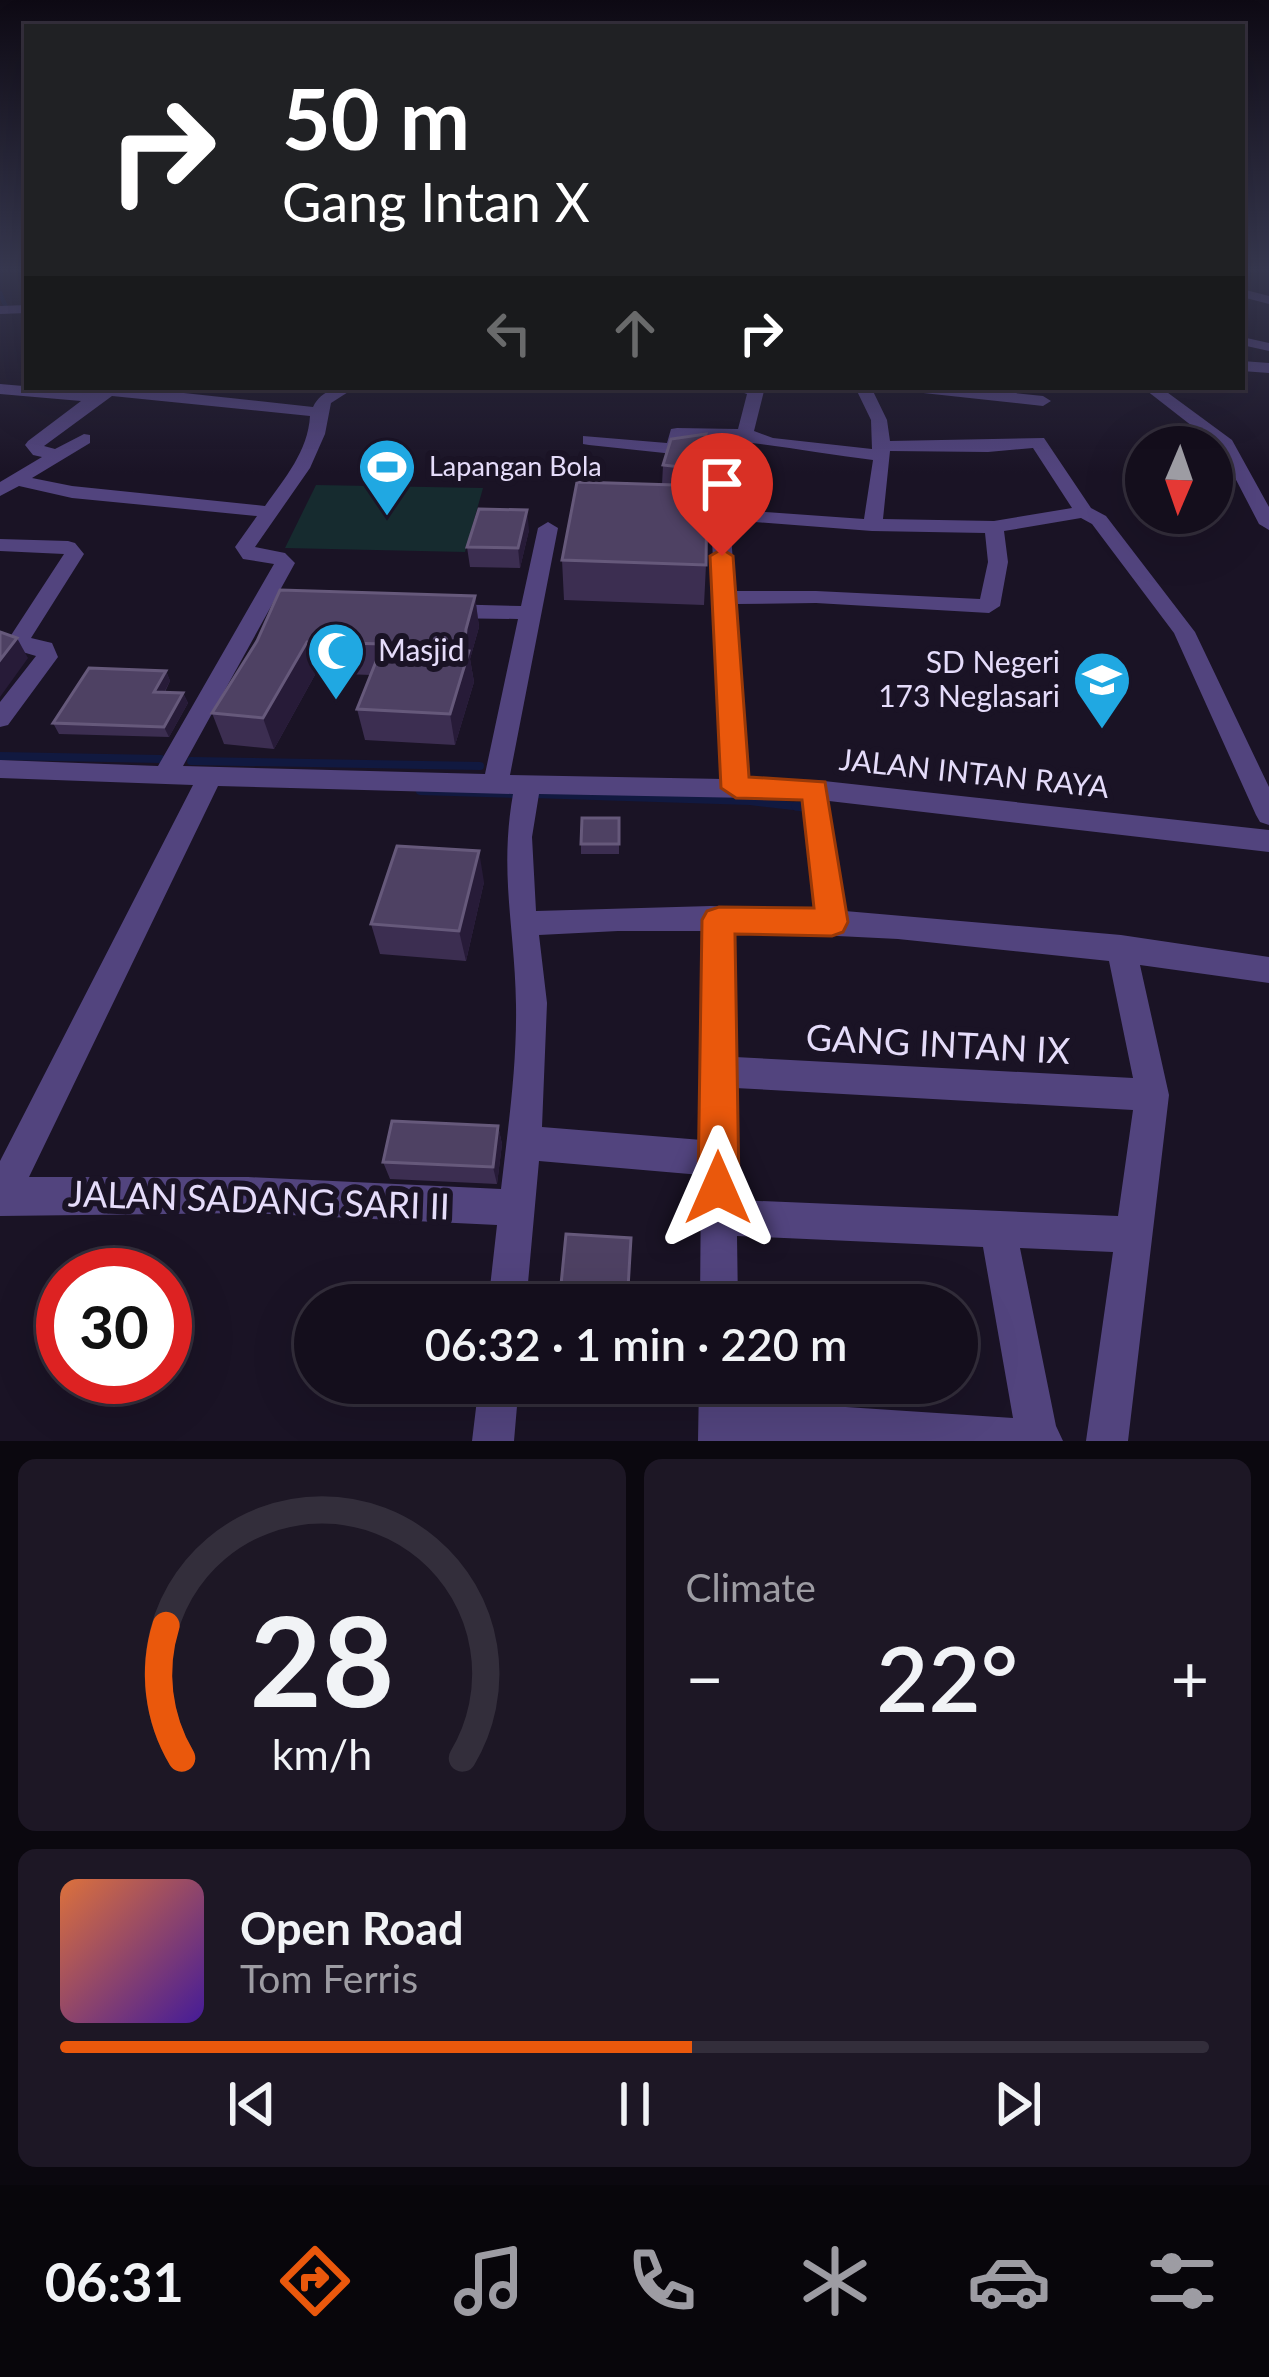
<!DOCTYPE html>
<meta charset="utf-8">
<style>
:root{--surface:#140e1c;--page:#1d1725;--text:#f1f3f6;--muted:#9d9ca3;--line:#332e3b;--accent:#ea580c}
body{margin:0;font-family:Lato,sans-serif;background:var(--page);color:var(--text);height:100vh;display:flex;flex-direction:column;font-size:45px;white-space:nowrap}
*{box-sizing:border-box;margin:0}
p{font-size:39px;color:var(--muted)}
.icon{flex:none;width:66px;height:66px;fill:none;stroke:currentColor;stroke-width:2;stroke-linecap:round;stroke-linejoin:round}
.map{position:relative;height:1441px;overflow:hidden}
.sheet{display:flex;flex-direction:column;gap:18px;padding:18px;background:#0b080f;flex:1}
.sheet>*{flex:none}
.top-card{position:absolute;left:24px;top:24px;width:1221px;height:366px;border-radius:0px;box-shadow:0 12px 48px #0002,0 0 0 3px var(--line);background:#202124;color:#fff;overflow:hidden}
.needle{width:78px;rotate:182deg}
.buttons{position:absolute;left:1125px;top:426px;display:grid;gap:24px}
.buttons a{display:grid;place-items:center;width:108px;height:108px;border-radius:50%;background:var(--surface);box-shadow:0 12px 48px #0002,0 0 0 3px var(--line);font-size:60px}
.speed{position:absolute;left:36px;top:1248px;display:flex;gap:24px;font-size:60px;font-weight:700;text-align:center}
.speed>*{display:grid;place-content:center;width:156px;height:156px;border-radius:50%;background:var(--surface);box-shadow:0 12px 48px #0002,0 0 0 3px var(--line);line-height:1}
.speed .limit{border:18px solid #d22;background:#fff;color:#111}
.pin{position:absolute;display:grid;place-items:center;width:102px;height:102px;color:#fff;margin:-123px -51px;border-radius:50% 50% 50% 0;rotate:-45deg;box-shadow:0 0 12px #0007}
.pin .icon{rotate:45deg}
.me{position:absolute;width:132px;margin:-66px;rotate:0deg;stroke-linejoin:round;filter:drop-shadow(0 0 9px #0008)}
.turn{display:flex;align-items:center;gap:42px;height:252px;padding:0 60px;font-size:54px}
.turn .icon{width:156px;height:156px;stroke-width:2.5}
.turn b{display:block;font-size:84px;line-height:102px}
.lanes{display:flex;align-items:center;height:114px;padding:0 60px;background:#0003;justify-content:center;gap:60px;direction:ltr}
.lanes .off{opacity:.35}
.big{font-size:90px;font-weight:600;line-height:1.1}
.sheet .widget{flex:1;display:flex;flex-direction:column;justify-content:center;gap:18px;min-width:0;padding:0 42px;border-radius:18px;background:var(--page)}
.sheet .dial{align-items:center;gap:0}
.dial svg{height:312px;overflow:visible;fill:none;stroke:var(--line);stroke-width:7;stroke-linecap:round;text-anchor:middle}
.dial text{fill:var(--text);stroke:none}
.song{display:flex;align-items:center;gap:36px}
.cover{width:144px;height:144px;border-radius:18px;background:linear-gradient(135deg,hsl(20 70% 55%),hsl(260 70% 35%))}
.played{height:12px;border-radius:6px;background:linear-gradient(90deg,var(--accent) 55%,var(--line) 55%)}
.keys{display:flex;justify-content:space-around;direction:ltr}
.heat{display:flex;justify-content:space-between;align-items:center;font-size:66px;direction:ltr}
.sheet .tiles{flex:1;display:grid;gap:18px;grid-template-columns:1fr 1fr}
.widget:last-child{grid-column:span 2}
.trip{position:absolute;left:294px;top:1284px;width:684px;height:120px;border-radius:60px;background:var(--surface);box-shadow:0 12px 48px #0002,0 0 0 3px var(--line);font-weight:600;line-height:120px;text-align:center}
.menu{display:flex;height:192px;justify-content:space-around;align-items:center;background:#08060b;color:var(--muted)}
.menu .icon{width:84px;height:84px}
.menu .active{color:var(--accent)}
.menu b{font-size:54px;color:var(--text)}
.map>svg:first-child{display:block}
.green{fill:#162b2f}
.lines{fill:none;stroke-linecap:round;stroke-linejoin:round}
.stream-far2{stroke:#111940;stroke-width:4.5}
.stream-far1{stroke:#111940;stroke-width:8}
.stream{stroke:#111940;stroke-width:9}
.minor{fill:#52447e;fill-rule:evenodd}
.wall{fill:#3c2e51}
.shaded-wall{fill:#271b38}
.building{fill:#4e4163;stroke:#66597b;stroke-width:3}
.route{fill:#ea580c;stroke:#983908;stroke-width:3}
.labels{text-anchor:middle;stroke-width:12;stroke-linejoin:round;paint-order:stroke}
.far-poi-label{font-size:27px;fill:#e5dcfa;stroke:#1a1325;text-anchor:start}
.poi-label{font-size:30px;fill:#e5dcfa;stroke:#1a1325;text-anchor:start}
.street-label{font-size:30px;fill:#e5dcfa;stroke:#1a1325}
.near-street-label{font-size:36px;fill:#e5dcfa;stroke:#1a1325}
</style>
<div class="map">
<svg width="1269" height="1441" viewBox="0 0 1269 1441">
<rect width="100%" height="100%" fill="#1a1325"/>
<path class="green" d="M316,485l167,3 -18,64 -180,-4z"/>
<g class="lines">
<path class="stream-far2" d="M0,293l5,12"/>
<path class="stream-far1" d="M0,756l161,3
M191,761l289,5
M420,791l95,3
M533,794l217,7 61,7"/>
<path class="stream" d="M796,806l15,2"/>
<path class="minor" d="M1242,289l27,7v8l-27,-7z
M27,305v8l-27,1v-8z
M1242,337l27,6v8l-27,-6z
M1242,361l27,2v10l-27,-2z
M0,384l94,8 12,-5h22l185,20c9,-18 25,-20 43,-20l-25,16 -6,31 -15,34 -55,79 30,6 10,10 -112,203 302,8 33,-155 -75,-1 -11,-7 11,-7 78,2 17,-78 10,-6 10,6 -48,247 213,4 -12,-262 -42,-20 9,-6 45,18 141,10 9,-59c-64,-8 -125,-21 -188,-22l-2,11 -9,5 -85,-9 -6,-1v-8l84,7 4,-14 6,-1 61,1 9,-35 -20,-7h32l5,4 -10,40 19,7 99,11 -1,-29 -16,-33h16l16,33 3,21 154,-3 47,70 15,8 89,116 74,155v38l-9,-3 -4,-7 -82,-182 -82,-109 -11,-6 -77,13 4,31 -8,44 -11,7 -173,-10 -80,1 12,175 67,1 454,50v22l-440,-51 16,110 276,24 148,22v26l-129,-18 29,130 -41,346h-42l27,-189 -93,-4 36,178 7,15h-365l1,-58h40v17l274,18 -30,-171 -246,-11 1,69h-38l1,-130 -162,-14 -13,144h-38l9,-80 -249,-12 -248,3v-55l193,-376 -193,-7v-18l158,6 116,-202 -31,-5 -8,-12 22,-31 -185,-18 -53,-12 -19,10v-14l42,-25 -9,-2 -8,-10 3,-4 53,-40 -81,-7zM112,396l198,20c-2,35 -25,62 -45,90l-193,-20 -40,-8 58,-35v-8l-6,-1 -29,15 -11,-3zM1033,448l39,60 -78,13 -111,-2 7,-68 98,1zM730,520l142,11 113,2 3,29 -8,37 -164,-8h-81zM218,786l295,8c-14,80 2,134 3,211 1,62 -8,123 -15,184l-253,-12h-219zM539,794l264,5 13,111 -105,-4 -175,5 -4,-74zM618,931h86l-2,209 -160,-13 5,-124 -8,-68zM734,931l164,8 211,22 24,117 -398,-21zM735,1088l398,22 -15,106 -381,-16z
M906,387h52l85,9 8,5 -8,5 -129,-14z
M1142,387h18l72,53 37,67v23l-10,-6 -40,-77z
M0,539l68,2 7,2 9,11 -53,84 21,5 6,14 -50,68 -8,2v-25l36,-46 -27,-8 -3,-5 58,-89 -64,-3z
M479,1383h40l-5,58h-42z"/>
</g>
<path class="wall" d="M706,434l-1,19 -6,20 -9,13 16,79 -2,40 -140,-5 -2,-40 100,-75 1,-20z
M529,530l-9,38 -50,-1 -3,-20z
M475,596l4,31 -9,32 4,23 -19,63 -90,-5 -8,-31 14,-34 -55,-2 -42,76 -50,-5 -12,-31 45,-72z
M166,671l4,10 -5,11 18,1 5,10 -19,34 -110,-3 -6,-11z
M619,818v36h-38v-10z
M484,882l-18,79 -86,-7 -9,-30z
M498,1126l4,18 -5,40 -107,-5 -7,-17z"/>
<path class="shaded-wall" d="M706,434l-1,19 -6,20 -11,14 1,-19z
M527,510l2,20 -9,38 -2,-20z
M475,596l4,31 -9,32 4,23 -19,63 -5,-31 16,-85z
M17,638l11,20 -28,39v-37z
M307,642l9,31 -42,76 -11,-31z
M166,671l4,10 -11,21 -5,-10z
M183,693l5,10 -19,34 -5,-10z
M479,851l5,31 -18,79 -7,-30z
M498,1126l4,18 -5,40 -4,-17z"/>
<path class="building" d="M706,434l-6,20 -11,14 -26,-3 8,-26z
M577,482l130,4 -1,79 -144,-5z
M479,509l48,1 -9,38 -51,-1z
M280,590l195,6 -9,33 -2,21 5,1 -19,63 -93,-5 26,-65 -76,-2 -44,76 -51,-5 45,-72z
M0,632l17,6 -17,22z
M89,668l77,3 -12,21 29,1 -19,34 -111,-4z
M582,818h37v26h-38z
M397,846l82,5 -20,80 -88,-7z
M392,1121l106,5 -5,41 -110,-5z
M566,1234l65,4 -4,67h-68z"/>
<linearGradient id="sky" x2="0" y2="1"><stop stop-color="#0e0a14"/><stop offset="0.57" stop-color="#383951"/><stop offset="1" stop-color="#383951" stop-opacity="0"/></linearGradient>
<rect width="1269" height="473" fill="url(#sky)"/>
<path class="route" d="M722,549l11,7 16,221 76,5 23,140 -5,10 -11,4 -97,-2 4,254 -6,14 -15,6 -14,-6 -6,-14 4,-268 5,-9 12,-4 95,1 -12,-108 -66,-2 -15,-10 -11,-232z"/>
<defs>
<symbol id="stadium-pin" viewBox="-11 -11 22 30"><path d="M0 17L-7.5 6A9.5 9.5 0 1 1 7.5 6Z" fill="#20a8e2" stroke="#1a1325"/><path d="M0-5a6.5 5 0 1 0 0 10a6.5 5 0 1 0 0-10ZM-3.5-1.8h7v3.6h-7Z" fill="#fff"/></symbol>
<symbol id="mosque-pin" viewBox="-11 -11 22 30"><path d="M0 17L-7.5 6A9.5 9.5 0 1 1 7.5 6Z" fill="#20a8e2" stroke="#1a1325"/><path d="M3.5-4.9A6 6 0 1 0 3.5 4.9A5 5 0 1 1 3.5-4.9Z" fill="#fff"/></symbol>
<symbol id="school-pin" viewBox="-11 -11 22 30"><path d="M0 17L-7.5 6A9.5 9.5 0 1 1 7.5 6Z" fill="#20a8e2" stroke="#1a1325"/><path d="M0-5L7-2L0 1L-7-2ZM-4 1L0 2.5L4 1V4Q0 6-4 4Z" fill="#fff"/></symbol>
</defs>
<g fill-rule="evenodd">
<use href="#stadium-pin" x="354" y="434" width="66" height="90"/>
<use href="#mosque-pin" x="303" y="618" width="66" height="90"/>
<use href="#school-pin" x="1069" y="647" width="66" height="90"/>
</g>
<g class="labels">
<g class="far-poi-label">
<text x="429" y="476">Lapangan Bola</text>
</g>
<g class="poi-label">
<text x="378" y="661">Masjid</text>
<text x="1060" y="673" text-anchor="end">SD Negeri<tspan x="1060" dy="34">173 Neglasari</tspan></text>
</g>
<g class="street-label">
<text transform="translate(974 774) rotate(6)" y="10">JALAN INTAN RAYA</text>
</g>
<g class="near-street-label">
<text transform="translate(938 1044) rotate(3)" y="13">GANG INTAN IX</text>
<text transform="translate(259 1200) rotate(2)" y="13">JALAN SADANG SARI II</text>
</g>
</g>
</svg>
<div class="buttons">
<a><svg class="needle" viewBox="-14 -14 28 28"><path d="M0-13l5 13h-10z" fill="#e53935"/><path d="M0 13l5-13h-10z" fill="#9d9ca3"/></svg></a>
</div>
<div class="speed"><div class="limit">30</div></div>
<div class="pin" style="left:722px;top:556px;background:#d93025"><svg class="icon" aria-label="arrive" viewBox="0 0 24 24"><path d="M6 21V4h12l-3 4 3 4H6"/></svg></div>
<svg class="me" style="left:718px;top:1188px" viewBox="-20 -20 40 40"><path d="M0-17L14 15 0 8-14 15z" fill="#ea580c" stroke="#fff" stroke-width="4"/></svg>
<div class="trip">06:32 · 1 min · 220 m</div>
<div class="top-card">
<div class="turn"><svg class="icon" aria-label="right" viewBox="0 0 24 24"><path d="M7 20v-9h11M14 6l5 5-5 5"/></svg><div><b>50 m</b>Gang Intan X</div></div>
<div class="lanes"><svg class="icon off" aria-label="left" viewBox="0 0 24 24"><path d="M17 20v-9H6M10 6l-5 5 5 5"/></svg><svg class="icon off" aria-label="ahead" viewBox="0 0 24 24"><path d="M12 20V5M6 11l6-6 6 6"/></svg><svg class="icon" aria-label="right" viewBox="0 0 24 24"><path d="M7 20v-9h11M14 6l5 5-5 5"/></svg></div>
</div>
</div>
<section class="sheet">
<div class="tiles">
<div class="widget dial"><svg viewBox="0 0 100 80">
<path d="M14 69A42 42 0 1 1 86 69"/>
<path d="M14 69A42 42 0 0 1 10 35" stroke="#ea580c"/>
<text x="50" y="56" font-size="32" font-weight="700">28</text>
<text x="50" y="72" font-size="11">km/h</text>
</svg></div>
<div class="widget"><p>Climate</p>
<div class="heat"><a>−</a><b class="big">22°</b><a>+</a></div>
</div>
<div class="widget">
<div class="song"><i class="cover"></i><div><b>Open Road</b><p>Tom Ferris</p></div></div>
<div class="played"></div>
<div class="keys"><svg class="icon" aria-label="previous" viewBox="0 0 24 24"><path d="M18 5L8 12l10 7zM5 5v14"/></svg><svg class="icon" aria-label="pause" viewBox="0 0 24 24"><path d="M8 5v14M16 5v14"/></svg><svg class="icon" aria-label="next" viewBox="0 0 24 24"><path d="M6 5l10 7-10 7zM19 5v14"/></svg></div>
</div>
</div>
</section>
<nav class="menu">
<b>06:31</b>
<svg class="icon active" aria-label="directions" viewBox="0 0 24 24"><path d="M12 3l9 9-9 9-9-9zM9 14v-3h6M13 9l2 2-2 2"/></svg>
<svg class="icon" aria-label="music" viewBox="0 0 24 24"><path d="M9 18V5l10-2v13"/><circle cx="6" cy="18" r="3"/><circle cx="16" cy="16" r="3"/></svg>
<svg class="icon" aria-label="phone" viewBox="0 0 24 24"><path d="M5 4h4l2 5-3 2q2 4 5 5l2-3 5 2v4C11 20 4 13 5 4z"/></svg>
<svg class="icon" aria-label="climate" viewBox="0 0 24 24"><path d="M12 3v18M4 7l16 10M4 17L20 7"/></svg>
<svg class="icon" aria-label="car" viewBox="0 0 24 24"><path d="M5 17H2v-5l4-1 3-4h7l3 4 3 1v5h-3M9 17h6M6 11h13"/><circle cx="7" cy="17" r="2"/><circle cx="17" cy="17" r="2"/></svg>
<svg class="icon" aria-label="filters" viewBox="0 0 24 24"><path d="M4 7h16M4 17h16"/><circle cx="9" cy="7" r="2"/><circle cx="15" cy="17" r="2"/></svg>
</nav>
